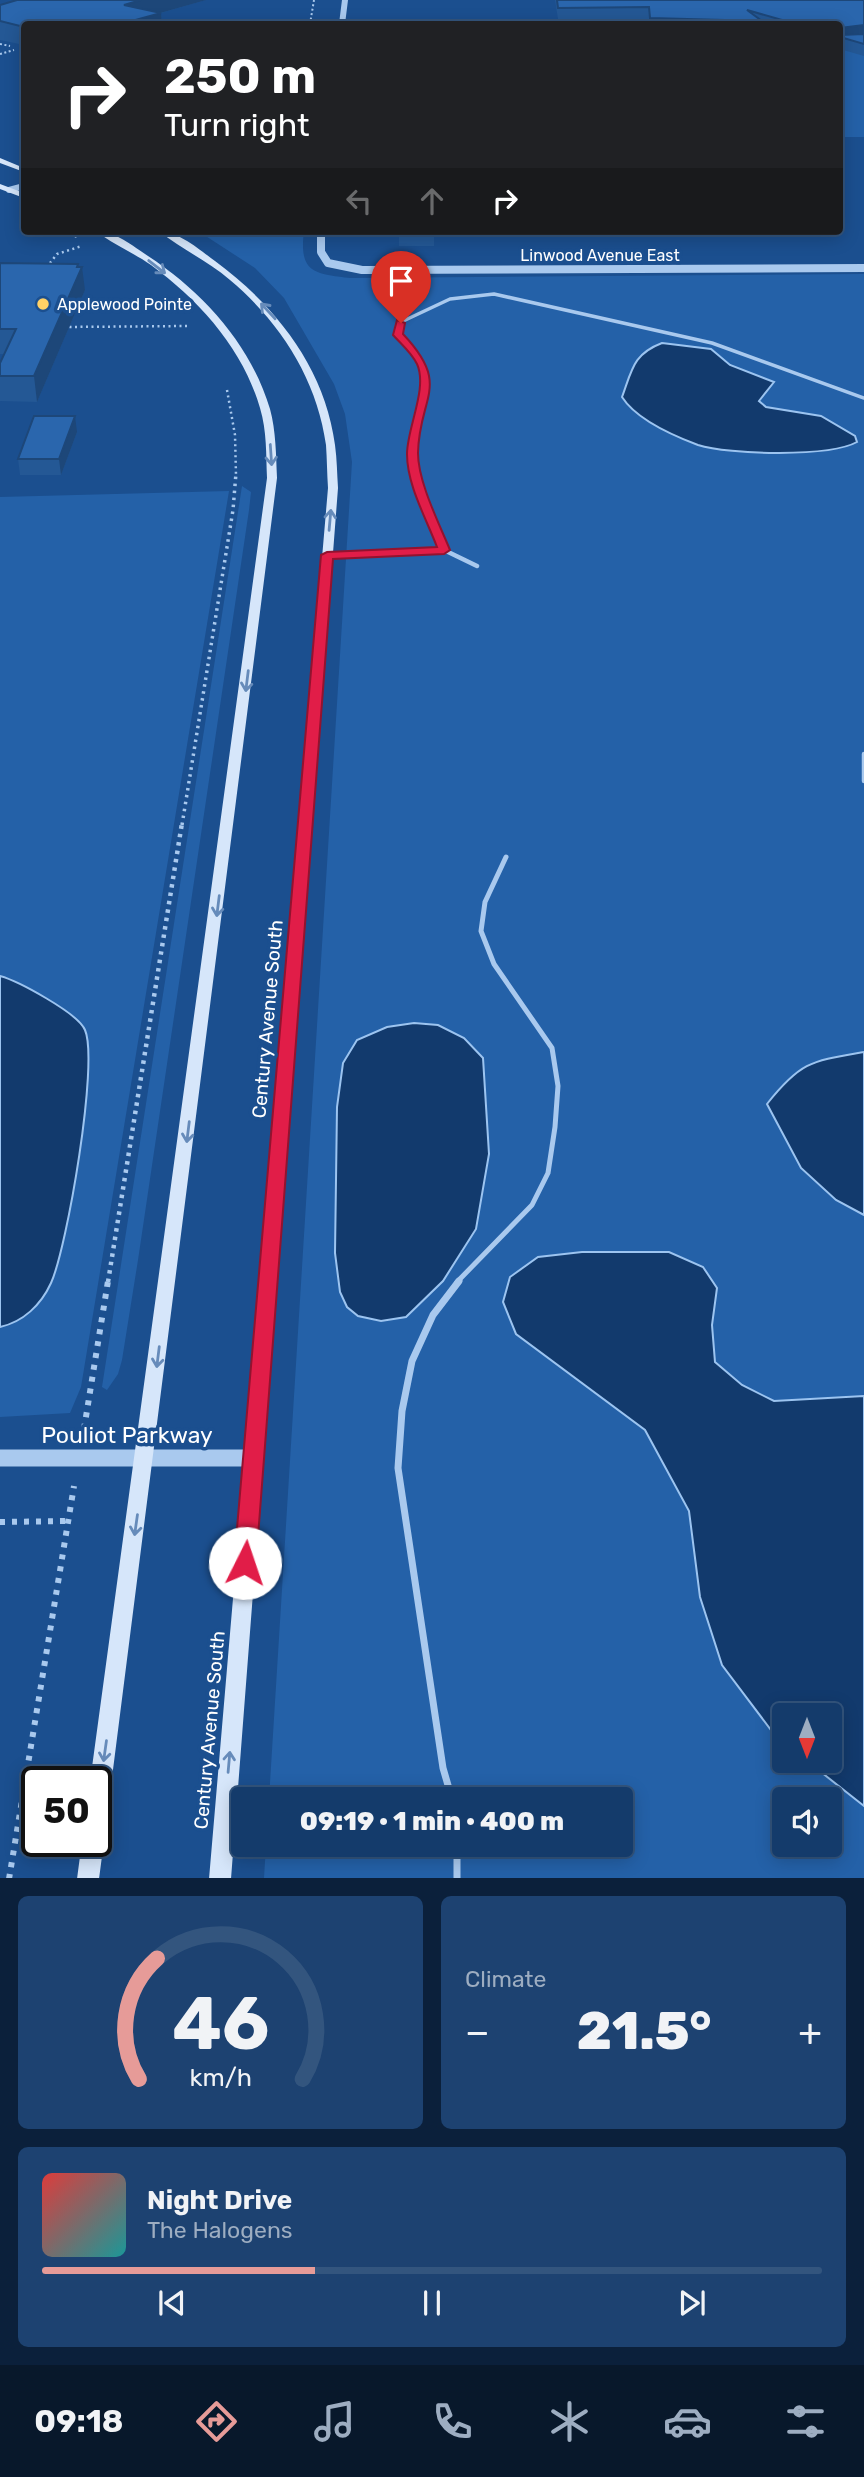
<!DOCTYPE html>
<meta charset="utf-8">
<style>
:root{--surface:#143b6b;--page:#1d4271;--text:#f1f3f6;--muted:#9dadc1;--line:#33557e;--accent:#e69b98}
body{margin:0;font-family:Rubik,sans-serif;background:var(--page);color:var(--text);height:100vh;display:flex;flex-direction:column;font-size:26px;white-space:nowrap}
*{box-sizing:border-box;margin:0}
p{font-size:23px;color:var(--muted)}
.icon{flex:none;width:38px;height:38px;fill:none;stroke:currentColor;stroke-width:2;stroke-linecap:round;stroke-linejoin:round}
.map{position:relative;height:1878px;overflow:hidden}
.side{display:flex;flex-direction:column;gap:18px;padding:18px;background:#0b203b;flex:1}
.side>*{flex:none}
.guide{position:absolute;left:21px;top:21px;width:822px;height:214px;border-radius:7px;box-shadow:0 4px 18px #0003,0 0 0 2px var(--line);background:#202124;color:#fff;overflow:hidden}
.needle{width:46px;rotate:180deg}
.fabs{position:absolute;left:772px;top:1703px;display:grid;gap:14px}
.fabs a{display:grid;place-items:center;width:70px;height:70px;border-radius:7px;background:var(--surface);box-shadow:0 4px 18px #0003,0 0 0 2px var(--line);font-size:35px}
.speed{position:absolute;left:21px;top:1766px;display:flex;gap:14px;font-size:35px;font-weight:700;text-align:center}
.speed>*{display:grid;place-content:center;width:91px;height:91px;border-radius:50%;background:var(--surface);box-shadow:0 4px 18px #0003,0 0 0 2px var(--line);line-height:1}
.speed .limit{border:4px solid #111;border-radius:10px;background:#fff;color:#111}
.pin{position:absolute;display:grid;place-items:center;width:60px;height:60px;color:#fff;margin:-72px -30px;border-radius:50% 50% 50% 0;rotate:-45deg;box-shadow:0 0 7px #0007}
.pin .icon{rotate:45deg}
.me{position:absolute;width:77px;margin:-38px;rotate:4deg;stroke-linejoin:round;filter:drop-shadow(0 0 5px #0008)}
.turn{display:flex;align-items:center;gap:24px;height:147px;padding:0 28px;font-size:32px}
.turn .icon{width:91px;height:91px;stroke-width:2.5}
.turn b{display:block;font-size:49px;line-height:60px}
.lanes{display:flex;align-items:center;height:66px;padding:0 28px;background:#0003;justify-content:center;gap:35px;direction:ltr}
.lanes .off{opacity:.35}
.big{font-size:52px;font-weight:800;line-height:1.1}
.side .tile{flex:1;display:flex;flex-direction:column;justify-content:center;gap:10px;min-width:0;padding:0 24px;border-radius:10px;background:var(--page)}
.side .dial{align-items:center;gap:0}
.dial svg{height:182px;overflow:visible;fill:none;stroke:var(--line);stroke-width:7;stroke-linecap:round;text-anchor:middle}
.dial text{fill:var(--text);stroke:none}
.song{display:flex;align-items:center;gap:21px}
.cover{width:84px;height:84px;border-radius:10px;background:linear-gradient(135deg,hsl(0 70% 55%),hsl(180 70% 35%))}
.played{height:7px;border-radius:4px;background:linear-gradient(90deg,var(--accent) 35%,var(--line) 35%)}
.keys{display:flex;justify-content:space-around;direction:ltr}
.heat{display:flex;justify-content:space-between;align-items:center;font-size:38px;direction:ltr}
.side .tiles{flex:1;display:grid;gap:18px;grid-template-columns:1fr 1fr}
.tile:last-child{grid-column:span 2}
.trip{position:absolute;left:231px;top:1787px;width:402px;height:70px;border-radius:7px;background:var(--surface);box-shadow:0 4px 18px #0003,0 0 0 2px var(--line);font-weight:800;line-height:70px;text-align:center}
.menu{display:flex;height:112px;justify-content:space-around;align-items:center;background:#08182b;color:var(--muted)}
.menu .icon{width:49px;height:49px}
.menu .active{color:var(--accent)}
.menu b{font-size:32px;color:var(--text)}
.map>svg:first-child{display:block}
.green{fill:#2461a8;fill-rule:evenodd}
.water{fill:#123a6d;stroke:#9cc4f0;stroke-width:2}
.lines{fill:none;stroke-linecap:round;stroke-linejoin:round}
.path-far4{stroke:#a9c9ee;stroke-width:2;stroke-dasharray:2 2.5;stroke-linecap:butt}
.path-far3{stroke:#a9c9ee;stroke-width:2.5;stroke-dasharray:2 3.5;stroke-linecap:butt}
.path-far2{stroke:#a9c9ee;stroke-width:3.5;stroke-dasharray:2.5 4.5;stroke-linecap:butt}
.path-far1{stroke:#a9c9ee;stroke-width:4.5;stroke-dasharray:3.5 5;stroke-linecap:butt}
.path{stroke:#a9c9ee;stroke-width:6;stroke-dasharray:5 7;stroke-linecap:butt}
.service-far3{stroke:#a9c9ee;stroke-width:3.5}
.service-far2{stroke:#a9c9ee;stroke-width:4.5}
.service-far1{stroke:#a9c9ee;stroke-width:5}
.service{stroke:#a9c9ee;stroke-width:7}
.tertiary-far2{stroke:#a9c9ee;stroke-width:6}
.tertiary-far1{stroke:#a9c9ee;stroke-width:8}
.tertiary{stroke:#a9c9ee;stroke-width:17}
.secondary{fill:#d6e6fa;fill-rule:evenodd}
.wall{fill:#245895}
.shaded-wall{fill:#1d4779}
.building{fill:#2a66ad;stroke:#1d4779;stroke-width:2}
.oneway{stroke:#668bba}
.route{fill:#e11d48;stroke:#92132f;stroke-width:2}
.poi-dot{fill:#ffd166;stroke:#1b4f8f;stroke-width:2.5}
.labels{text-anchor:middle;stroke-width:7;stroke-linejoin:round;paint-order:stroke}
.far-street-label{font-size:16px;fill:#fff;stroke:#1b4f8f}
.far-poi-label{font-size:16px;fill:#fff;stroke:#1b4f8f;text-anchor:start}
.street-label{font-size:19px;fill:#fff;stroke:#1b4f8f}
.near-street-label{font-size:23px;fill:#fff;stroke:#1b4f8f}
</style>
<div class="map">
<svg width="864" height="1879" viewBox="0 0 864 1879">
<rect width="100%" height="100%" fill="#1b4f8f"/>
<path class="green" d="M864,44v93h-24v-62l4,-10 -4,-6v-13z
M198,231h106c-5,40 8,43 46,47l514,-4v1604h-600l2,-33 355,-1v-45h-352l83,-1337 -7,-48 -11,-30 -50,-86 -29,-30zM784,1715h46v45h-46zM784,1799h46v45h-46z
M242,486l9,6 -2,18 -111,750 -16,100 -4,14 -11,16 -5,-3z
M229,491l-148,896 -11,26 -70,4v-90l11,-2 62,-308 -61,-38 -12,-3v-479z"/>
<path class="water" d="M662,343l49,6 19,16 44,17 -15,19 7,6 55,9 34,20 2,6c-27,15 -128,13 -159,3 -24,-9 -62,-26 -76,-48 10,-27 11,-43 40,-54z
M0,976c18,5 78,37 85,54 14,32 -18,218 -34,253 -10,22 -28,39 -51,44z
M414,1023l24,2 26,13 19,20 6,96 -13,75 -33,52 -37,36 -25,4 -23,-5 -11,-9 -7,-15 -5,-39 2,-146 6,-44 14,-23 30,-13z
M864,1052v163l-28,-15 -35,-32 -34,-64c34,-43 45,-43 97,-52z
M582,1252h87l34,15 14,21 -5,37 3,37 27,23 32,16 90,-5v410l-57,-45 23,-1v-45h-46v27l-10,-8 -52,-69 -22,-68 -11,-86 -44,-81 -129,-96 -13,-32 7,-25 28,-20z"/>
<g class="lines">
<path class="path-far4" d="M310,24l4,-24
M0,44l10,2
M0,54l14,-4"/>
<path class="path-far3" d="M65,231l12,6
M50,263l7,-9 25,-8
M64,327l124,-1
M227,390l8,45 1,40"/>
<path class="path-far2" d="M182,825l51,-315 3,-37"/>
<path class="path-far1" d="M108,1282l74,-459"/>
<path class="path" d="M84,1429l24,-148
M0,1522l68,-1
M9,1879l65,-393"/>
<path class="service-far3" d="M415,475c-6,-37 14,-67 10,-99 -3,-21 -29,-32 -24,-54l49,-23 44,-5 218,49 152,55"/>
<path class="service-far2" d="M415,473l8,30 21,47
M327,556l117,-6 33,16
M864,754v27"/>
<path class="service-far1" d="M457,1282l75,-77 16,-32 7,-46 3,-41 -6,-38 -58,-84 -13,-33 4,-29 21,-45"/>
<path class="service" d="M452,1799l-9,-31 -45,-300 4,-57 10,-50 21,-46 26,-34
M457,1844v35"/>
<path class="tertiary-far2" d="M342,24l3,-24
M9,190l15,-4"/>
<path class="tertiary-far1" d="M321,231v21l7,11 34,7 502,-2"/>
<path class="tertiary" d="M0,1458h253"/>
<path class="secondary" d="M0,158l24,10v4l-24,-9z
M0,184l24,9v5l-24,-9z
M96,231c19,0 37,15 52,25 55,36 103,89 122,153 6,22 6,46 7,69l-170,1339 -3,7 -8,3v-45h-6l177,-1304c-1,-23 0,-47 -7,-70 -17,-59 -60,-107 -109,-143 -17,-12 -39,-21 -55,-34z
M159,231c19,0 41,19 56,30 61,45 110,107 120,184 2,14 2,29 3,43l-107,1391h-22l119,-1391c-1,-14 -1,-29 -2,-43 -9,-66 -46,-123 -96,-165 -22,-19 -49,-31 -71,-49z
M96,1832l5,2 3,7 -5,38h-22l5,-38h14z"/>
</g>
<path class="wall" d="M17,0h189l-45,13 1,11h-138v21l-24,-5v-35z
M555,0h309v56l-24,-7v-25h-191l-1,-5h-90z
M399,231h35v15h-35z
M0,263l78,1 7,26 -48,112 -37,-1v-38l4,-9h-4z
M77,432l-16,43h-41l-2,-16z"/>
<path class="shaded-wall" d="M141,0h65l-81,23 -1,-18z
M161,13l1,11h-41z
M864,25v12h-24v-9z
M78,264l1,10 3,-7 3,23 -48,112 -3,-26z
M75,416l2,16 -16,43 -2,-16z"/>
<path class="building" d="M17,0h124l-17,5 37,8 -40,11h-97v3l-24,-6v-16z
M557,0h307v25l-24,3v-4h-44l-49,-14 15,11 -112,-3 -1,-11 -91,1z
M864,34v10l-24,-7v-2z
M399,231h35v2h-35z
M0,263l78,1 -1,3h5l-48,109h-34v-13l16,-34h-16z
M34,416h41l-16,43h-41z"/>
<defs><path id="oneway-shaft" d="M-6 0H5M1.5-3L5.5 0L1.5 3" fill="none" stroke-width="1.6" stroke-linecap="round" stroke-linejoin="round" transform="scale(1.75)"/></defs>
<g class="oneway">
<use href="#oneway-shaft" transform="translate(157 267) rotate(38)"/>
<use href="#oneway-shaft" transform="translate(268 311) rotate(-133)"/>
<use href="#oneway-shaft" transform="translate(271 455) rotate(86)"/>
<use href="#oneway-shaft" transform="translate(330 520) rotate(-85)"/>
<use href="#oneway-shaft" transform="translate(247 681) rotate(97)"/>
<use href="#oneway-shaft" transform="translate(218 906) rotate(97)"/>
<use href="#oneway-shaft" transform="translate(188 1132) rotate(97)"/>
<use href="#oneway-shaft" transform="translate(158 1357) rotate(97)"/>
<use href="#oneway-shaft" transform="translate(136 1525) rotate(98)"/>
<use href="#oneway-shaft" transform="translate(105 1751) rotate(98)"/>
<use href="#oneway-shaft" transform="translate(229 1762) rotate(-85)"/>
</g>
<path class="route" d="M397,320l8,3 -2,11c49,52 16,62 15,119 0,29 21,70 32,97l-6,4 -111,5 -77,1004 -3,6 -8,3 -8,-3 -3,-6 87,-1008 6,-3 110,-5c-11,-29 -30,-62 -30,-93 0,-26 21,-66 10,-90 -6,-12 -16,-20 -24,-29z"/>
<circle class="poi-dot" cx="43" cy="304" r="7"/>
<g class="labels">
<g class="far-street-label">
<text x="600" y="261">Linwood Avenue East</text>
</g>
<g class="far-poi-label">
<text x="57" y="310">Applewood Pointe</text>
</g>
<g class="street-label">
<text transform="translate(267 1019) rotate(-85)" y="7">Century Avenue South</text>
<text transform="translate(209 1730) rotate(-85)" y="7">Century Avenue South</text>
</g>
<g class="near-street-label">
<text x="127" y="1443">Pouliot Parkway</text>
</g>
</g>
</svg>
<div class="fabs">
<a><svg class="needle" viewBox="-14 -14 28 28"><path d="M0-13l5 13h-10z" fill="#e53935"/><path d="M0 13l5-13h-10z" fill="#9dadc1"/></svg></a>
<a><svg class="icon" aria-label="sound" viewBox="0 0 24 24"><path d="M4 9h4l5-4v14l-5-4H4zM17 9q2 3 0 6"/></svg></a>
</div>
<div class="speed"><div class="limit">50</div></div>
<div class="pin" style="left:401px;top:323px;background:#d93025"><svg class="icon" aria-label="arrive" viewBox="0 0 24 24"><path d="M6 21V4h12l-3 4 3 4H6"/></svg></div>
<svg class="me" style="left:245px;top:1563px" viewBox="-20 -20 40 40"><circle r="19" fill="#fff"/><path d="M0-13L10 11 0 6-10 11z" fill="#e11d48"/></svg>
<div class="trip">09:19 · 1 min · 400 m</div>
<div class="guide">
<div class="turn"><svg class="icon" aria-label="right" viewBox="0 0 24 24"><path d="M7 20v-9h11M14 6l5 5-5 5"/></svg><div><b>250 m</b>Turn right</div></div>
<div class="lanes"><svg class="icon off" aria-label="left" viewBox="0 0 24 24"><path d="M17 20v-9H6M10 6l-5 5 5 5"/></svg><svg class="icon off" aria-label="ahead" viewBox="0 0 24 24"><path d="M12 20V5M6 11l6-6 6 6"/></svg><svg class="icon" aria-label="right" viewBox="0 0 24 24"><path d="M7 20v-9h11M14 6l5 5-5 5"/></svg></div>
</div>
</div>
<section class="side">
<div class="tiles">
<div class="tile dial"><svg viewBox="0 0 100 80">
<path d="M14 69A42 42 0 1 1 86 69"/>
<path d="M14 69A42 42 0 0 1 22 16" stroke="#e69b98"/>
<text x="50" y="56" font-size="32" font-weight="700">46</text>
<text x="50" y="72" font-size="11">km/h</text>
</svg></div>
<div class="tile"><p>Climate</p>
<div class="heat"><a>−</a><b class="big">21.5°</b><a>+</a></div>
</div>
<div class="tile">
<div class="song"><i class="cover"></i><div><b>Night Drive</b><p>The Halogens</p></div></div>
<div class="played"></div>
<div class="keys"><svg class="icon" aria-label="previous" viewBox="0 0 24 24"><path d="M18 5L8 12l10 7zM5 5v14"/></svg><svg class="icon" aria-label="pause" viewBox="0 0 24 24"><path d="M8 5v14M16 5v14"/></svg><svg class="icon" aria-label="next" viewBox="0 0 24 24"><path d="M6 5l10 7-10 7zM19 5v14"/></svg></div>
</div>
</div>
</section>
<nav class="menu">
<b>09:18</b>
<svg class="icon active" aria-label="directions" viewBox="0 0 24 24"><path d="M12 3l9 9-9 9-9-9zM9 14v-3h6M13 9l2 2-2 2"/></svg>
<svg class="icon" aria-label="music" viewBox="0 0 24 24"><path d="M9 18V5l10-2v13"/><circle cx="6" cy="18" r="3"/><circle cx="16" cy="16" r="3"/></svg>
<svg class="icon" aria-label="phone" viewBox="0 0 24 24"><path d="M5 4h4l2 5-3 2q2 4 5 5l2-3 5 2v4C11 20 4 13 5 4z"/></svg>
<svg class="icon" aria-label="climate" viewBox="0 0 24 24"><path d="M12 3v18M4 7l16 10M4 17L20 7"/></svg>
<svg class="icon" aria-label="car" viewBox="0 0 24 24"><path d="M5 17H2v-5l4-1 3-4h7l3 4 3 1v5h-3M9 17h6M6 11h13"/><circle cx="7" cy="17" r="2"/><circle cx="17" cy="17" r="2"/></svg>
<svg class="icon" aria-label="filters" viewBox="0 0 24 24"><path d="M4 7h16M4 17h16"/><circle cx="9" cy="7" r="2"/><circle cx="15" cy="17" r="2"/></svg>
</nav>
